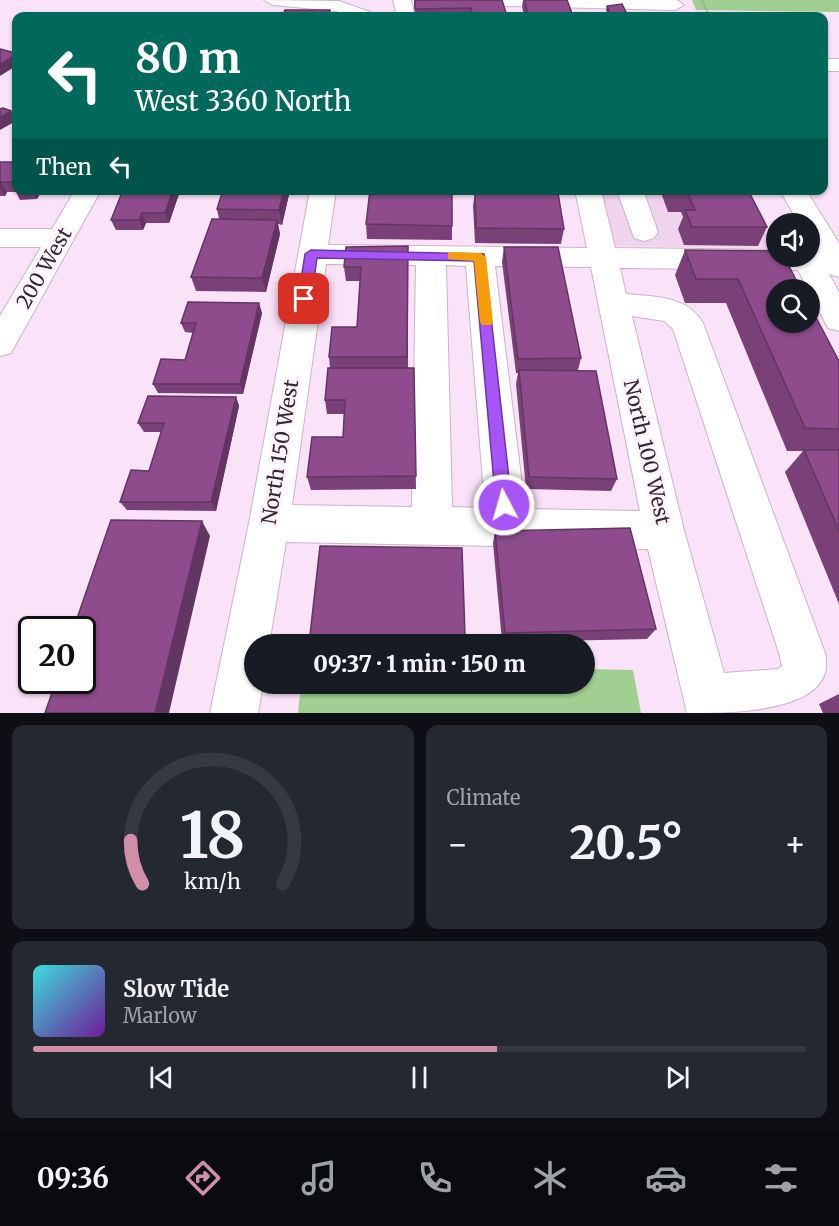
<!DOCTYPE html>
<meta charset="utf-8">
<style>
:root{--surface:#171b24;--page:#242831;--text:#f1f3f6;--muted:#9ea1a6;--line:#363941;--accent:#d08ea7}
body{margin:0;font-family:Merriweather,serif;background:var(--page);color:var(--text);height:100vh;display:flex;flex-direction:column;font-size:22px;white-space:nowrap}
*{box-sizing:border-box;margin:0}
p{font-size:20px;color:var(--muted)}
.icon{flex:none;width:33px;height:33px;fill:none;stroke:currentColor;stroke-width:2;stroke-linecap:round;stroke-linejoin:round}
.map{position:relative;height:713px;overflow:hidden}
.side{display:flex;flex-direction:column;gap:12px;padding:12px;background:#0d0f14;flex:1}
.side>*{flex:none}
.guide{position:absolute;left:12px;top:12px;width:816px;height:183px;border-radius:12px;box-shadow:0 2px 4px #0004;background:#00695c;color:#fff;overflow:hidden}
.controls{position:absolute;left:766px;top:213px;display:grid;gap:12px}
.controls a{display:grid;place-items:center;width:54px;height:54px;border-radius:50%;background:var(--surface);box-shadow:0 2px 4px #0004;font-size:30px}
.speed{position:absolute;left:18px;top:616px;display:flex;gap:12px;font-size:30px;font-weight:700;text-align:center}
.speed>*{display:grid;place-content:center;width:78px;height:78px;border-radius:50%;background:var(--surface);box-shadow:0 2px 4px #0004;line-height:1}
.speed .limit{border:3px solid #111;border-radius:9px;background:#fff;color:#111}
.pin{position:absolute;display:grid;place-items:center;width:51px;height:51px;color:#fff;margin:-26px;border-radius:12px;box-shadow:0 3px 9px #0006}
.me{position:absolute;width:66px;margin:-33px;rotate:354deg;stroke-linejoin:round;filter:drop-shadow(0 0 4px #0008)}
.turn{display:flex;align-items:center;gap:21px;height:126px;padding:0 24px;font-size:27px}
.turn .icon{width:78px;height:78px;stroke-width:2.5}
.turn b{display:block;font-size:42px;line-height:51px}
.then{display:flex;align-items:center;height:57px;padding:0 24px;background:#0003;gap:12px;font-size:22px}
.big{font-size:45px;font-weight:800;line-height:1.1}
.side .card{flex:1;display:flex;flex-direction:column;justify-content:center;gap:9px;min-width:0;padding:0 21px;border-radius:12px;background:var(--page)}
.side .dial{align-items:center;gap:0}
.dial svg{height:156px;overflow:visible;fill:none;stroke:var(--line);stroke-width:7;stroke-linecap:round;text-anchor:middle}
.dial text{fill:var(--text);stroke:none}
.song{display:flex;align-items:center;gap:18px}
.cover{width:72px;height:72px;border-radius:9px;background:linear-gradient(135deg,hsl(180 70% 55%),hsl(280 70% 35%))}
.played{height:6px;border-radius:3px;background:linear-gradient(90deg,var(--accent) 60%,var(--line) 60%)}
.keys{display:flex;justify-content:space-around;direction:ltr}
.heat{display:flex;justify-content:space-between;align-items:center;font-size:33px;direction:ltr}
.side .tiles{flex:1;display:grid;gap:12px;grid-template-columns:1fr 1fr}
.card:last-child{grid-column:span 2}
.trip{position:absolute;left:244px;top:634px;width:351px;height:60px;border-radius:30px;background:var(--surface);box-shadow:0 2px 4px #0004;font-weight:800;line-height:60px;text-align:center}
.menu{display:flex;height:96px;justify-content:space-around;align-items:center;background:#090b0e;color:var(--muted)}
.menu .icon{width:42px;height:42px}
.menu .selected{color:var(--accent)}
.menu b{font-size:27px;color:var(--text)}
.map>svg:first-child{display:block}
.built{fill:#f0d3ed}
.green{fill:#a0cf91}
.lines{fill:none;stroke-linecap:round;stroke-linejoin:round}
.minor-casing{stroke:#cbb4c9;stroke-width:2}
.path{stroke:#a392a1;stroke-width:2;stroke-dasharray:1.5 1.5;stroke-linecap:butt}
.minor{fill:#fff;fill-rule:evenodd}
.wall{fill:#7a4178}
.shaded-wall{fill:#633562}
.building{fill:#8e4c8c;stroke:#633562;stroke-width:1.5}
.route{fill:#a855f7;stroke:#6d37a1;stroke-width:1.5}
.slow{fill:#f59e0b}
.labels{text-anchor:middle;stroke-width:6;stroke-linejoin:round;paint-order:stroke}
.street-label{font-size:20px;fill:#322931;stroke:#fef4fd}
</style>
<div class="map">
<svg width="839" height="713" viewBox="0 0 839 713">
<rect width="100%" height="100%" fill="#fae2f8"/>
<path class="built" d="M601,191h142l30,57 -158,-2z"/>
<path class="green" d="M692,0h147v12l-143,-2z
M585,669l48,1 8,43h-343l3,-29h284z"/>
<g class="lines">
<defs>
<path id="minor" d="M264,0l75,1 31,11 2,4h-24l-12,-5 -63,-6z
M393,0h18l4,16h-18z
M452,0h225l7,5 -9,5 -214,-5z
M824,59h15v12h-15z
M75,190h26l-90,163 -11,3v-40l41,-69h-41v-18h52z
M310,190h26l-8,55 259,3 -12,-58h26l14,58 162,2v6h33v-8l4,1 -4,-7v-18h-11l-19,-34h26l33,53v34l-10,-3 10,18v39l-11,-3 -30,-58 -178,-2 6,26c28,3 61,1 77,29l122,330c14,60 -92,60 -138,60l-39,-164 -362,-7 -17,103h-14v39h8l-5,29h-48l39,-190zM326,264l90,1 -4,242 -120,-2zM446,265l20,1 19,242 -33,-1zM495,266l96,1 49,244 -115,-2zM632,316l32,5 9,8 106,324 3,13 -4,3 -54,4 -40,-143z
M617,190h26l15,42 -4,6 -10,3 -10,-3z"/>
</defs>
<use href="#minor" class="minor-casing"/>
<path class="path" d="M702,0l7,16"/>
<use href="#minor" class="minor"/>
</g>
<path class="wall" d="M414,0l92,13 -1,3h-90z
M523,0h44l6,16h-49l-2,-10z
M607,6l21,10h-20l-2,-6z
M0,162h16v28h26l-5,9 -17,1 -4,-8h-9l-2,4h-5z
M290,190l-8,35 -4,-1 2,10 -14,58 -70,-1 -5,-14 28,-58 -2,-10z
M660,190h88l19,37 -9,19 -74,-1 -6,-16 5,-12 -2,-5h-13z
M475,192l89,37 -3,15 -86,-1 -2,-37z
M179,194l-10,29h-23l-3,7h-27l-5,-10z
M366,224l86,2v14l-85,-1z
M408,246v122h6l2,121 -105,1 -4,-13 36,-40 1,-23h-17l-2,-14 5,-32 -1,-11 28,-30 3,-46h-14l-2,-14z
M504,247l77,111 -3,12 39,109 -6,12 -85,-2 -10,-105 2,-11h-2l-14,-111z
M685,250l92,1 62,110v243l-54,-132 18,-21h-16l-61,-148h-41l-10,-28z
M262,313l-19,81 -85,-1 -5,-9 32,-24 8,-27 -8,-1 -4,-9z
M236,397l3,9 -23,105 -89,-1 -7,-8 29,-31 12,-39h-17l-6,-9z
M495,531l161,98 -9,10 -145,3 -9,-99z
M310,635l155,1 -1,9h-40l-110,-1z
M839,694v19h-16l-4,-9z"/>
<path class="shaded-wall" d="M16,55v11l-16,10v-12z
M11,111l5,10 -16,9v-13z
M1,182l6,10 -2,4 -5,-8v-4z
M32,190h10l-5,9z
M173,190h5l1,4 -10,29 -4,-10z
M284,190h6l-8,35 -3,-15z
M142,213l4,10 -3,7 -4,-10z
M277,220l3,14 -14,58 -4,-14z
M259,303l3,10 -19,81 -3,-10z
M236,397l3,9 -23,105 -5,-9z
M202,521l8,15 -41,177h-14z"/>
<path class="building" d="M415,0h87l4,13h-34l-1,-5 -56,1z
M525,0h42l6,16h-45z
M622,4l6,12h-17l-4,-10z
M285,10h45l-1,6h-41l-5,-2z
M0,49l16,4v2l-16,9z
M3,108l8,3 -11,6v-8z
M0,162h16v20h-15l-1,2z
M123,190h50l-8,23h-23l-3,7h-28z
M223,190h61l-5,20 -62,-1z
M370,190l82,2v34l-86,-2z
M673,190h75l19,37h-75l-7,-17h10l-7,-16h-13z
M475,192l83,1 6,36 -88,-1z
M212,219l65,1 -15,58 -71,-1z
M408,246l-1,111h-78l3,-30h25l4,-60h-17l2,-20z
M504,247h54l23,111 -63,1z
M685,250l92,1v5h7l17,34h-24v32h33v-16l29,55v68l-34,-1 -67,-149h-42z
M188,302l71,1 -19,81h-87l8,-25 24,1 11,-37h-15z
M328,368h86l2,108 -109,1 5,-40h31l2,-37h-20z
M519,370l77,1 21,108 -88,-2z
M148,396l88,1 -25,105h-91l11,-32 18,1 15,-48h-26z
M804,450h35v81z
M111,520l91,1 -47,192h-110l11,-32h26v-51h-9z
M630,528l26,101 -151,4 -10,-102z
M320,546l142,2 3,88 -155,-1z"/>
<path class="route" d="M311,250l173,4 28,251 -2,5 -6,3 -5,-3 -3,-5 -22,-244 -157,-3 -6,41 -7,4 -6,-4 7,-45z"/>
<path class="slow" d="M452,252l28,1 6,4 7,65 -2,3h-9l-2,-3 -6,-61 -26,-2v-6z"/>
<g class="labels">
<g class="street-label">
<text transform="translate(44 268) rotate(-60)" y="7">200 West</text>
<text transform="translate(280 452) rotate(-81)" y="7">North 150 West</text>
<text transform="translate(647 452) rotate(77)" y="7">North 100 West</text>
</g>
</g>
</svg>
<div class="controls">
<a><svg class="icon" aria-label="sound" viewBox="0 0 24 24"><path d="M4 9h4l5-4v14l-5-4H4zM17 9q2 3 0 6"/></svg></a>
<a><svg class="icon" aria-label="search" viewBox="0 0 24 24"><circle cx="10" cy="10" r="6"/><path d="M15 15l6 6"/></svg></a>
</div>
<div class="speed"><div class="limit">20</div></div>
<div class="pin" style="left:304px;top:299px;background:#d93025"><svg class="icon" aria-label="arrive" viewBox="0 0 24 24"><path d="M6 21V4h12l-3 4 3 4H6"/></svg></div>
<svg class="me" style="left:504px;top:505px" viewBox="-20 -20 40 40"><circle r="17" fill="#a855f7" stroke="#fff" stroke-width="3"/><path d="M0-11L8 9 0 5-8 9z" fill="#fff"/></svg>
<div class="trip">09:37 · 1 min · 150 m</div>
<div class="guide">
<div class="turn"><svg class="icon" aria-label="left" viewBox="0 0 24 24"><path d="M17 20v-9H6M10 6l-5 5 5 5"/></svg><div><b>80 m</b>West 3360 North</div></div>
<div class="then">Then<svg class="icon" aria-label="left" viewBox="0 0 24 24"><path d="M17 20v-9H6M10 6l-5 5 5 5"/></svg></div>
</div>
</div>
<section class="side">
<div class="tiles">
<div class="card dial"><svg viewBox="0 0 100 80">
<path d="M14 69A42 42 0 1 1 86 69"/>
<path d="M14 69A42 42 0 0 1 8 47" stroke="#d08ea7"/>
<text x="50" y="56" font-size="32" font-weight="700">18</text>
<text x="50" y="72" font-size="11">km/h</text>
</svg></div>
<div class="card"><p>Climate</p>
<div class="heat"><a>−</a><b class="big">20.5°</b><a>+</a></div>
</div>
<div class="card">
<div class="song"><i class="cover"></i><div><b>Slow Tide</b><p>Marlow</p></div></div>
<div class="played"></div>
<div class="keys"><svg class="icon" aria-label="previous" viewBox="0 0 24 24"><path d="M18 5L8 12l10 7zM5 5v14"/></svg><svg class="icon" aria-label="pause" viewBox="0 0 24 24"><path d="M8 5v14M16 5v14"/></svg><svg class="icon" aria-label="next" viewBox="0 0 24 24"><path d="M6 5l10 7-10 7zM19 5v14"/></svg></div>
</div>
</div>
</section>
<nav class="menu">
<b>09:36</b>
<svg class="icon selected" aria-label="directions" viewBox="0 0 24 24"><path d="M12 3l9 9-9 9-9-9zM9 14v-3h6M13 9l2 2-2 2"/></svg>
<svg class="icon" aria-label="music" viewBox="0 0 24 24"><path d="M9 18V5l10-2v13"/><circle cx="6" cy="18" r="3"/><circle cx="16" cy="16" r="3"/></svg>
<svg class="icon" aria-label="phone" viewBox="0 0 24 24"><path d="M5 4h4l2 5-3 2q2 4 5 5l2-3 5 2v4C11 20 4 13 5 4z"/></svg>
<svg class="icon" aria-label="climate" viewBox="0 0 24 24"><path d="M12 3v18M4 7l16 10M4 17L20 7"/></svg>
<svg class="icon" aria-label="car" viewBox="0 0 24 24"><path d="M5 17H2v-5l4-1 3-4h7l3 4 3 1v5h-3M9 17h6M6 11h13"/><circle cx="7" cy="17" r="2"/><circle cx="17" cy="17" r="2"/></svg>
<svg class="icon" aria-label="filters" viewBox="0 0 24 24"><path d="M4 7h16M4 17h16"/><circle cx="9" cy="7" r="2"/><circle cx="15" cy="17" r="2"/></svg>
</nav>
